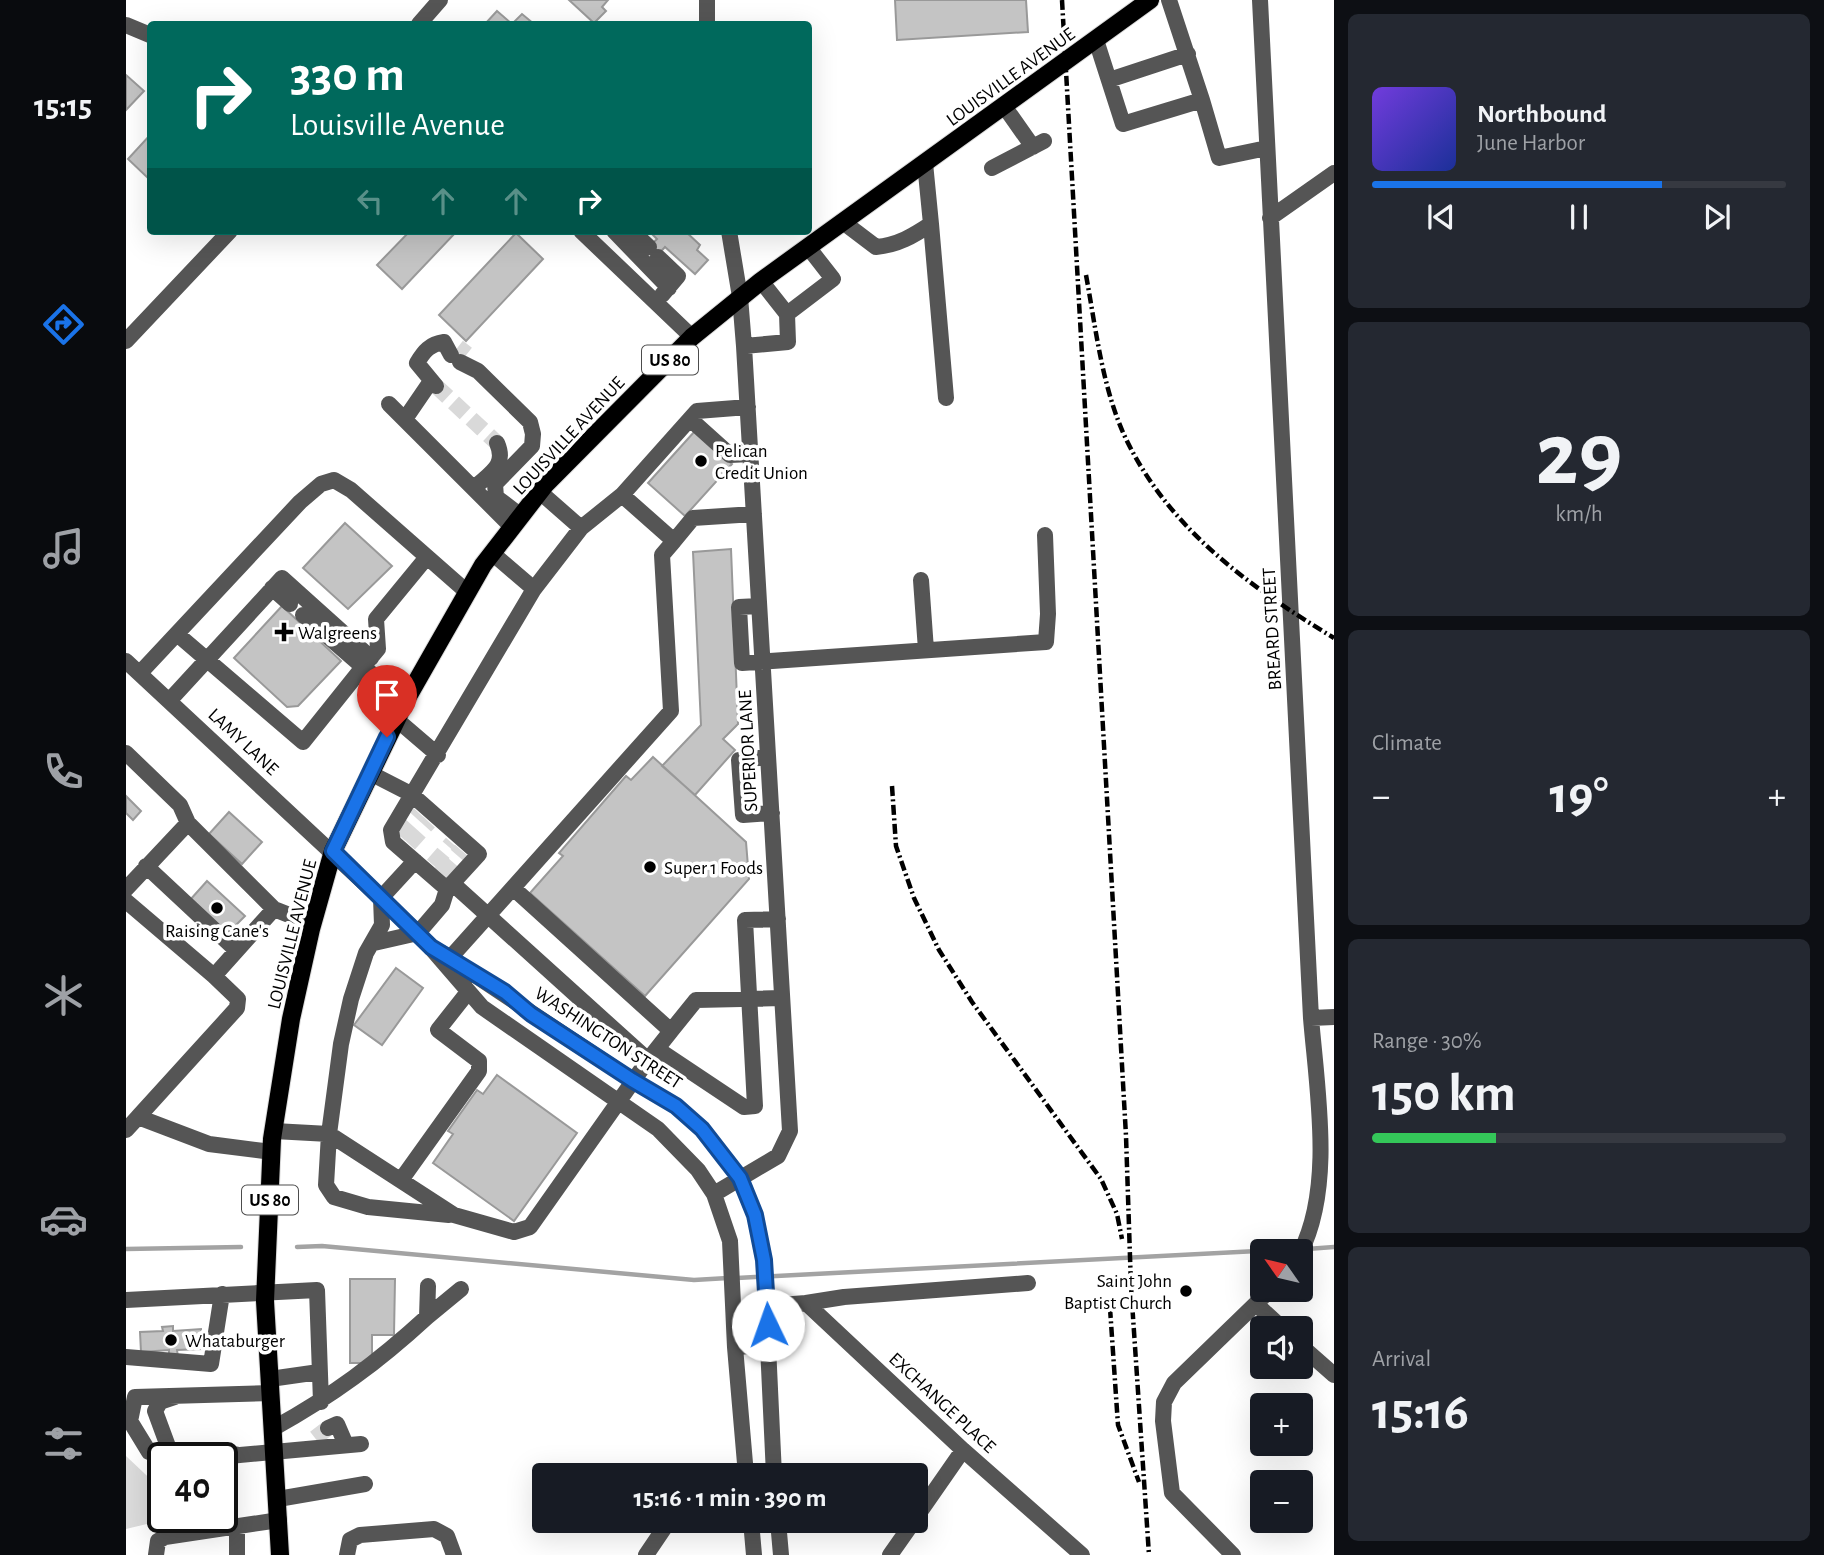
<!DOCTYPE html>
<meta charset="utf-8">
<style>
:root{--surface:#171b24;--page:#242831;--text:#f1f3f6;--muted:#9ea1a6;--line:#363941;--accent:#1a73e8}
body{margin:0;font-family:"Alegreya Sans",sans-serif;background:var(--page);color:var(--text);height:100vh;display:flex;flex-direction:column;font-size:26px;white-space:nowrap}
*{box-sizing:border-box;margin:0}
p{font-size:23px;color:var(--muted)}
.icon{flex:none;width:38px;height:38px;fill:none;stroke:currentColor;stroke-width:2;stroke-linecap:round;stroke-linejoin:round}
.map{position:relative;flex:1;overflow:hidden}
.panel{display:flex;flex-direction:column;gap:14px;padding:14px;background:#0d0f14;width:490px}
.panel>*{flex:none}
.guide{position:absolute;left:21px;top:21px;width:665px;height:214px;border-radius:7px;box-shadow:0 7px 28px #0002;background:#00695c;color:#fff;overflow:hidden}
.needle{width:46px;rotate:304deg}
.tools{position:absolute;left:1124px;top:1239px;display:grid;gap:14px}
.tools a{display:grid;place-items:center;width:63px;height:63px;border-radius:7px;background:var(--surface);box-shadow:0 7px 28px #0002;font-size:35px}
.speed{position:absolute;left:21px;top:1442px;display:flex;gap:14px;font-size:35px;font-weight:700;text-align:center}
.speed>*{display:grid;place-content:center;width:91px;height:91px;border-radius:50%;background:var(--surface);box-shadow:0 7px 28px #0002;line-height:1}
.speed .limit{border:4px solid #111;border-radius:10px;background:#fff;color:#111}
.pin{position:absolute;display:grid;place-items:center;width:60px;height:60px;color:#fff;margin:-72px -30px;border-radius:50% 50% 50% 0;rotate:-45deg;box-shadow:0 0 7px #0007}
.pin .icon{rotate:45deg}
.me{position:absolute;width:77px;margin:-38px;rotate:357deg;stroke-linejoin:round;filter:drop-shadow(0 0 5px #0008)}
.turn{display:flex;align-items:center;gap:24px;height:147px;padding:0 28px;font-size:32px}
.turn .icon{width:91px;height:91px;stroke-width:2.5}
.turn b{display:block;font-size:49px;line-height:60px}
.lanes{display:flex;align-items:center;height:66px;padding:0 28px;background:#0003;justify-content:center;gap:35px;direction:ltr}
.lanes .off{opacity:.35}
.big{font-size:52px;font-weight:700;line-height:1.1}
.panel .tile{flex:1;display:flex;flex-direction:column;justify-content:center;gap:10px;min-width:0;padding:0 24px;border-radius:10px;background:var(--page)}
.panel .dial{align-items:center;gap:0}
.dial b{font-size:91px;line-height:1}
.song{display:flex;align-items:center;gap:21px}
.cover{width:84px;height:84px;border-radius:10px;background:linear-gradient(135deg,hsl(260 70% 55%),hsl(230 70% 35%))}
.played{height:7px;border-radius:4px;background:linear-gradient(90deg,var(--accent) 70%,var(--line) 70%)}
.keys{display:flex;justify-content:space-around;direction:ltr}
.heat{display:flex;justify-content:space-between;align-items:center;font-size:38px;direction:ltr}
.charge{height:10px;border-radius:5px;background:linear-gradient(90deg,#34c759 30%,var(--line) 0)}
.trip{position:absolute;left:406px;top:1463px;width:396px;height:70px;border-radius:7px;background:var(--surface);box-shadow:0 7px 28px #0002;font-weight:700;line-height:70px;text-align:center}
main{display:flex;flex:1;min-height:0}
.menu{display:flex;flex-direction:column;width:126px;justify-content:space-around;align-items:center;background:#090b0e;color:var(--muted)}
.menu .icon{width:49px;height:49px}
.menu .on{color:var(--accent)}
.menu b{font-size:32px;color:var(--text)}
.map>svg:first-child{display:block}
.green{fill:#dcdcdc}
.lines{fill:none;stroke-linecap:round;stroke-linejoin:round}
.stream{stroke:#a3a3a3;stroke-width:4.5}
.building{fill:#c4c4c4;stroke:#999;stroke-width:2}
.minor-tunnel{stroke:#d9d9d9;stroke-width:16;stroke-dasharray:16 8;stroke-linecap:butt}
.major-casing{stroke:#dbdbdb;stroke-width:20}
.minor{stroke:#555;stroke-width:16}
.major{stroke:#000;stroke-width:18}
.rail{stroke:#000;stroke-width:4.5;stroke-dasharray:10 3.5 2 3.5;stroke-linecap:butt}
.route-casing{stroke:#114b97;stroke-width:18}
.route{stroke:#1a73e8;stroke-width:12}
.poi-dot{fill:#000;stroke:#fff;stroke-width:2.5}
.labels{text-anchor:middle;stroke-width:7;stroke-linejoin:round;paint-order:stroke}
.shield{fill:#fff;stroke:#4c4c4c;stroke-width:2}
.shield-label{font-size:18px;font-weight:bold;fill:#000}
.street-label{font-size:19px;fill:#000;stroke:#fff}
.poi-label{font-size:19px;fill:#000;stroke:#fff;text-anchor:start}
</style>
<main>
<nav class="menu">
<b>15:15</b>
<svg class="icon on" aria-label="directions" viewBox="0 0 24 24"><path d="M12 3l9 9-9 9-9-9zM9 14v-3h6M13 9l2 2-2 2"/></svg>
<svg class="icon" aria-label="music" viewBox="0 0 24 24"><path d="M9 18V5l10-2v13"/><circle cx="6" cy="18" r="3"/><circle cx="16" cy="16" r="3"/></svg>
<svg class="icon" aria-label="phone" viewBox="0 0 24 24"><path d="M5 4h4l2 5-3 2q2 4 5 5l2-3 5 2v4C11 20 4 13 5 4z"/></svg>
<svg class="icon" aria-label="climate" viewBox="0 0 24 24"><path d="M12 3v18M4 7l16 10M4 17L20 7"/></svg>
<svg class="icon" aria-label="car" viewBox="0 0 24 24"><path d="M5 17H2v-5l4-1 3-4h7l3 4 3 1v5h-3M9 17h6M6 11h13"/><circle cx="7" cy="17" r="2"/><circle cx="17" cy="17" r="2"/></svg>
<svg class="icon" aria-label="filters" viewBox="0 0 24 24"><path d="M4 7h16M4 17h16"/><circle cx="9" cy="7" r="2"/><circle cx="15" cy="17" r="2"/></svg>
</nav>
<div class="map">
<svg width="1208" height="1555" viewBox="0 0 1208 1555">
<rect width="100%" height="100%" fill="#fff"/>
<path class="green" d="M0,1456l37,35v26h13l-50,12z"/>
<g class="lines">
<path class="stream" d="M171,1247l25,-1 372,34 34,-2
M0,1249l115,-2
M1181,1249l27,-2
M611,1278l561,-29"/>
</g>
<path class="building" d="M443,0h39l-6,7 4,4 -12,12z
M769,0h131l2,32 -131,8z
M371,11l15,13 10,-10 12,10h-49z
M0,75l18,16 -18,19z
M24,135v45l-22,-21z
M284,231h47l-55,58 -25,-24z
M523,231h36l15,14 -3,5 11,10 -13,14 -30,-27 -14,15 -8,-9 14,-14z
M390,233l27,26 -77,82 -27,-26z
M569,431l37,33 -47,52 -37,-33z
M219,523l47,43 -44,43 -45,-41z
M605,549l7,175 -15,15 12,11 -40,45 -33,-29 39,-41 -8,-173z
M156,606l59,55 -43,45 -11,1 -53,-49z
M527,757l93,85 3,37 -104,117 -115,-103 33,-37 -4,-3 67,-77 5,4z
M0,796l15,15 -8,9 -7,-7z
M103,812l33,30 -20,22 -33,-30z
M81,881l38,35 -18,18 -37,-34z
M270,968l27,20 -41,57 -28,-20z
M371,1075l80,58 -63,88 -81,-58 20,-29 -5,-3 29,-41 6,4z
M224,1279h45l-1,56h-22v28h-22z
M47,1326v5l28,-2 1,20 -25,1 1,7h-9v-7l-28,2 -1,-20 23,-1 -1,-4z"/>
<g class="lines">
<path class="minor-tunnel" d="M332,347l9,7
M310,386l61,57
M273,835l20,-22
M283,844l20,-22
M307,865l19,-22
M315,873l20,-23
M189,1438l13,-10"/>
<defs>
<path id="major" d="M154,1555l-15,-254 7,-162 19,-120 20,-90 22,-78 73,-151 77,-135 62,-80 147,-148 69,-56 389,-281"/>
</defs>
<use href="#major" class="major-casing"/>
<path class="minor" d="M1134,0l51,1018c6,73 23,169 -11,235
M293,24l21,-24
M581,24v-24
M0,25l24,10
M970,40l27,84 79,-24 -33,-100
M983,80l79,-26
M1076,100l17,58 48,-10
M878,106l29,41
M866,168l52,-27
M1144,218l64,-45
M717,222l33,25c22,-2 37,-11 55,-23l-6,-61
M805,224l15,174
M455,231l111,106
M488,231l55,57
M506,231l17,16
M532,257l20,19 -16,19
M635,281l26,33
M0,341l104,-110
M618,346l44,-4 -1,-28 46,-35 -25,-32
M334,362l18,9 52,51 3,12 -1,12 -37,38 1,13 25,19
M310,386l-19,-23c7,-12 13,-19 27,-21l7,13
M263,404l123,123
M279,419l26,-38
M564,419l40,36 20,-1
M348,488c16,-15 33,-22 23,-45
M414,492l41,36
M496,495l52,46 19,-23 61,-4
M366,553l42,36
M795,580l5,70
M146,588l18,16
M633,606l-20,1 3,56 304,-21 2,-28 -3,-79
M51,634l126,108 60,-75 -60,-52
M0,661l292,272 64,74 176,122 40,41 16,24 16,47 5,106 11,128
M14,673l160,-171 21,-18 13,-4 17,10 116,102
M280,700l-43,-33 15,-18 -2,-30 51,-62
M43,701l113,-123 89,80
M270,719l42,36
M0,753l54,52 8,18 86,86
M642,757l-29,3 4,55 29,-2
M244,773l41,21 68,60 -32,35
M289,861l-34,37 1,27 -16,28 -15,46 -10,45 -12,90 -3,51 8,12 34,10 81,8
M20,866l90,84
M326,883l196,177 23,-29 -158,-143
M0,889l62,-66
M0,901l88,75
M248,943l44,-10 24,-28 5,-16 -54,-47 -2,-12 143,-241 47,-61 41,-33 75,-84 51,-4
M316,953l190,127 44,26 26,23 38,49 15,37 9,45 10,215
M324,958l221,-247 -9,-156 12,-14
M1185,1018l23,-1
M545,1031l25,-31 86,-2
M531,1049l87,58 11,-1 -10,-186 33,-1
M12,1117l99,-109 1,-9 -24,-23 60,-67 38,15
M0,1130l12,-13 71,27 63,8
M148,1131l55,3 125,81 60,17 16,-5 118,-167
M275,1180l78,-109v-10l-41,-31 30,-38
M588,1194l64,-38 12,-25 -46,-785 -4,-49 -11,-66
M0,1300l191,-10 4,112
M680,1303l38,-6 184,-14
M1130,1304l26,24
M642,1306l38,-3 157,147 119,105
M301,1317l34,-28
M1174,1345l34,30
M609,1347l34,-2
M0,1357l85,7 11,-70
M144,1379l49,-7
M49,1397l-15,5 -5,9 14,38c22,9 46,1 70,6
M148,1428c58,-32 104,-66 153,-111l1,-31
M202,1428l9,-4 9,21
M103,1456l132,-12
M37,1458l-14,-6 -19,-31 5,-24 136,-4
M584,1475l63,-4
M152,1499l87,-15
M789,1519l48,-69
M625,1521l3,34
M652,1521l3,34
M111,1526v29
M30,1555l2,-14 7,-4 114,-17
M221,1555l3,-15 10,-5 74,-6 13,7 7,19
M520,1555l23,-34
M764,1555l24,-34
M1107,1555l-61,-62 -9,-72 1,-19 10,-19 96,-93"/>
<use href="#major" class="major"/>
<path class="rail" d="M936,0l64,1136 5,151 18,268
M960,275c10,54 16,113 40,164 44,91 124,148 208,199
M766,786l4,60 18,52 25,52 33,52 129,177 16,35 5,25
M984,1308l8,117 21,57"/>
</g>
<g class="lines">
<defs>
<path id="route" d="M261,737l-54,114 98,96 74,45 26,22 101,66 44,26 26,23 38,49 15,37 9,45 4,65"/>
</defs>
<use href="#route" class="route-casing"/>
<use href="#route" class="route"/>
</g>
<g class="poi-dot">
<circle cx="575" cy="461" r="7"/>
<path d="M154.5 621.5h7v7h7v7h-7v7h-7v-7h-7v-7h7z"/>
<circle cx="524" cy="867" r="7"/>
<circle cx="91" cy="908" r="7"/>
<circle cx="1060" cy="1291" r="7"/>
<circle cx="45" cy="1340" r="7"/>
</g>
<g class="labels">
<g class="shield">
<rect x="516" y="345.5" width="56" height="29" rx="5"/>
<rect x="116" y="1185.5" width="56" height="29" rx="5"/>
</g>
<g class="shield-label">
<text x="544" y="366">US 80</text>
<text x="144" y="1206">US 80</text>
</g>
<g class="street-label">
<text transform="translate(884 76) rotate(-36)" y="7">LOUISVILLE AVENUE</text>
<text transform="translate(442 435) rotate(-47)" y="7">LOUISVILLE AVENUE</text>
<text transform="translate(1145 629) rotate(-93)" y="7">BREARD STREET</text>
<text transform="translate(118 741) rotate(43)" y="7">LAMY LANE</text>
<text transform="translate(621 751) rotate(-93)" y="7">SUPERIOR LANE</text>
<text transform="translate(165 934) rotate(-76)" y="7">LOUISVILLE AVENUE</text>
<text transform="translate(483 1037) rotate(33)" y="7">WASHINGTON STREET</text>
<text transform="translate(817 1402) rotate(43)" y="7">EXCHANGE PLACE</text>
</g>
<g class="poi-label">
<text x="589" y="457">Pelican<tspan x="589" dy="22">Credit Union</tspan></text>
<text x="172" y="639">Walgreens</text>
<text x="538" y="874">Super 1 Foods</text>
<text x="91" y="937" text-anchor="middle">Raising Cane's</text>
<text x="1046" y="1287" text-anchor="end">Saint John<tspan x="1046" dy="22">Baptist Church</tspan></text>
<text x="59" y="1347">Whataburger</text>
</g>
</g>
</svg>
<div class="tools">
<a><svg class="needle" viewBox="-14 -14 28 28"><path d="M0-13l5 13h-10z" fill="#e53935"/><path d="M0 13l5-13h-10z" fill="#9ea1a6"/></svg></a>
<a><svg class="icon" aria-label="sound" viewBox="0 0 24 24"><path d="M4 9h4l5-4v14l-5-4H4zM17 9q2 3 0 6"/></svg></a>
<a>+</a>
<a>−</a>
</div>
<div class="speed"><div class="limit">40</div></div>
<div class="pin" style="left:261px;top:737px;background:#d93025"><svg class="icon" aria-label="arrive" viewBox="0 0 24 24"><path d="M6 21V4h12l-3 4 3 4H6"/></svg></div>
<svg class="me" style="left:642px;top:1325px" viewBox="-20 -20 40 40"><circle r="19" fill="#fff"/><path d="M0-13L10 11 0 6-10 11z" fill="#1a73e8"/></svg>
<div class="trip">15:16 · 1 min · 390 m</div>
<div class="guide">
<div class="turn"><svg class="icon" aria-label="right" viewBox="0 0 24 24"><path d="M7 20v-9h11M14 6l5 5-5 5"/></svg><div><b>330 m</b>Louisville Avenue</div></div>
<div class="lanes"><svg class="icon off" aria-label="left" viewBox="0 0 24 24"><path d="M17 20v-9H6M10 6l-5 5 5 5"/></svg><svg class="icon off" aria-label="ahead" viewBox="0 0 24 24"><path d="M12 20V5M6 11l6-6 6 6"/></svg><svg class="icon off" aria-label="ahead" viewBox="0 0 24 24"><path d="M12 20V5M6 11l6-6 6 6"/></svg><svg class="icon" aria-label="right" viewBox="0 0 24 24"><path d="M7 20v-9h11M14 6l5 5-5 5"/></svg></div>
</div>
</div>
<section class="panel">
<div class="tile">
<div class="song"><i class="cover"></i><div><b>Northbound</b><p>June Harbor</p></div></div>
<div class="played"></div>
<div class="keys"><svg class="icon" aria-label="previous" viewBox="0 0 24 24"><path d="M18 5L8 12l10 7zM5 5v14"/></svg><svg class="icon" aria-label="pause" viewBox="0 0 24 24"><path d="M8 5v14M16 5v14"/></svg><svg class="icon" aria-label="next" viewBox="0 0 24 24"><path d="M6 5l10 7-10 7zM19 5v14"/></svg></div>
</div>
<div class="tile dial"><b>29</b><p>km/h</p></div>
<div class="tile"><p>Climate</p>
<div class="heat"><a>−</a><b class="big">19°</b><a>+</a></div>
</div>
<div class="tile"><p>Range · 30%</p><b class="big">150 km</b><div class="charge"></div></div>
<div class="tile"><p>Arrival</p><b class="big">15:16</b></div>
</section>
</main>
